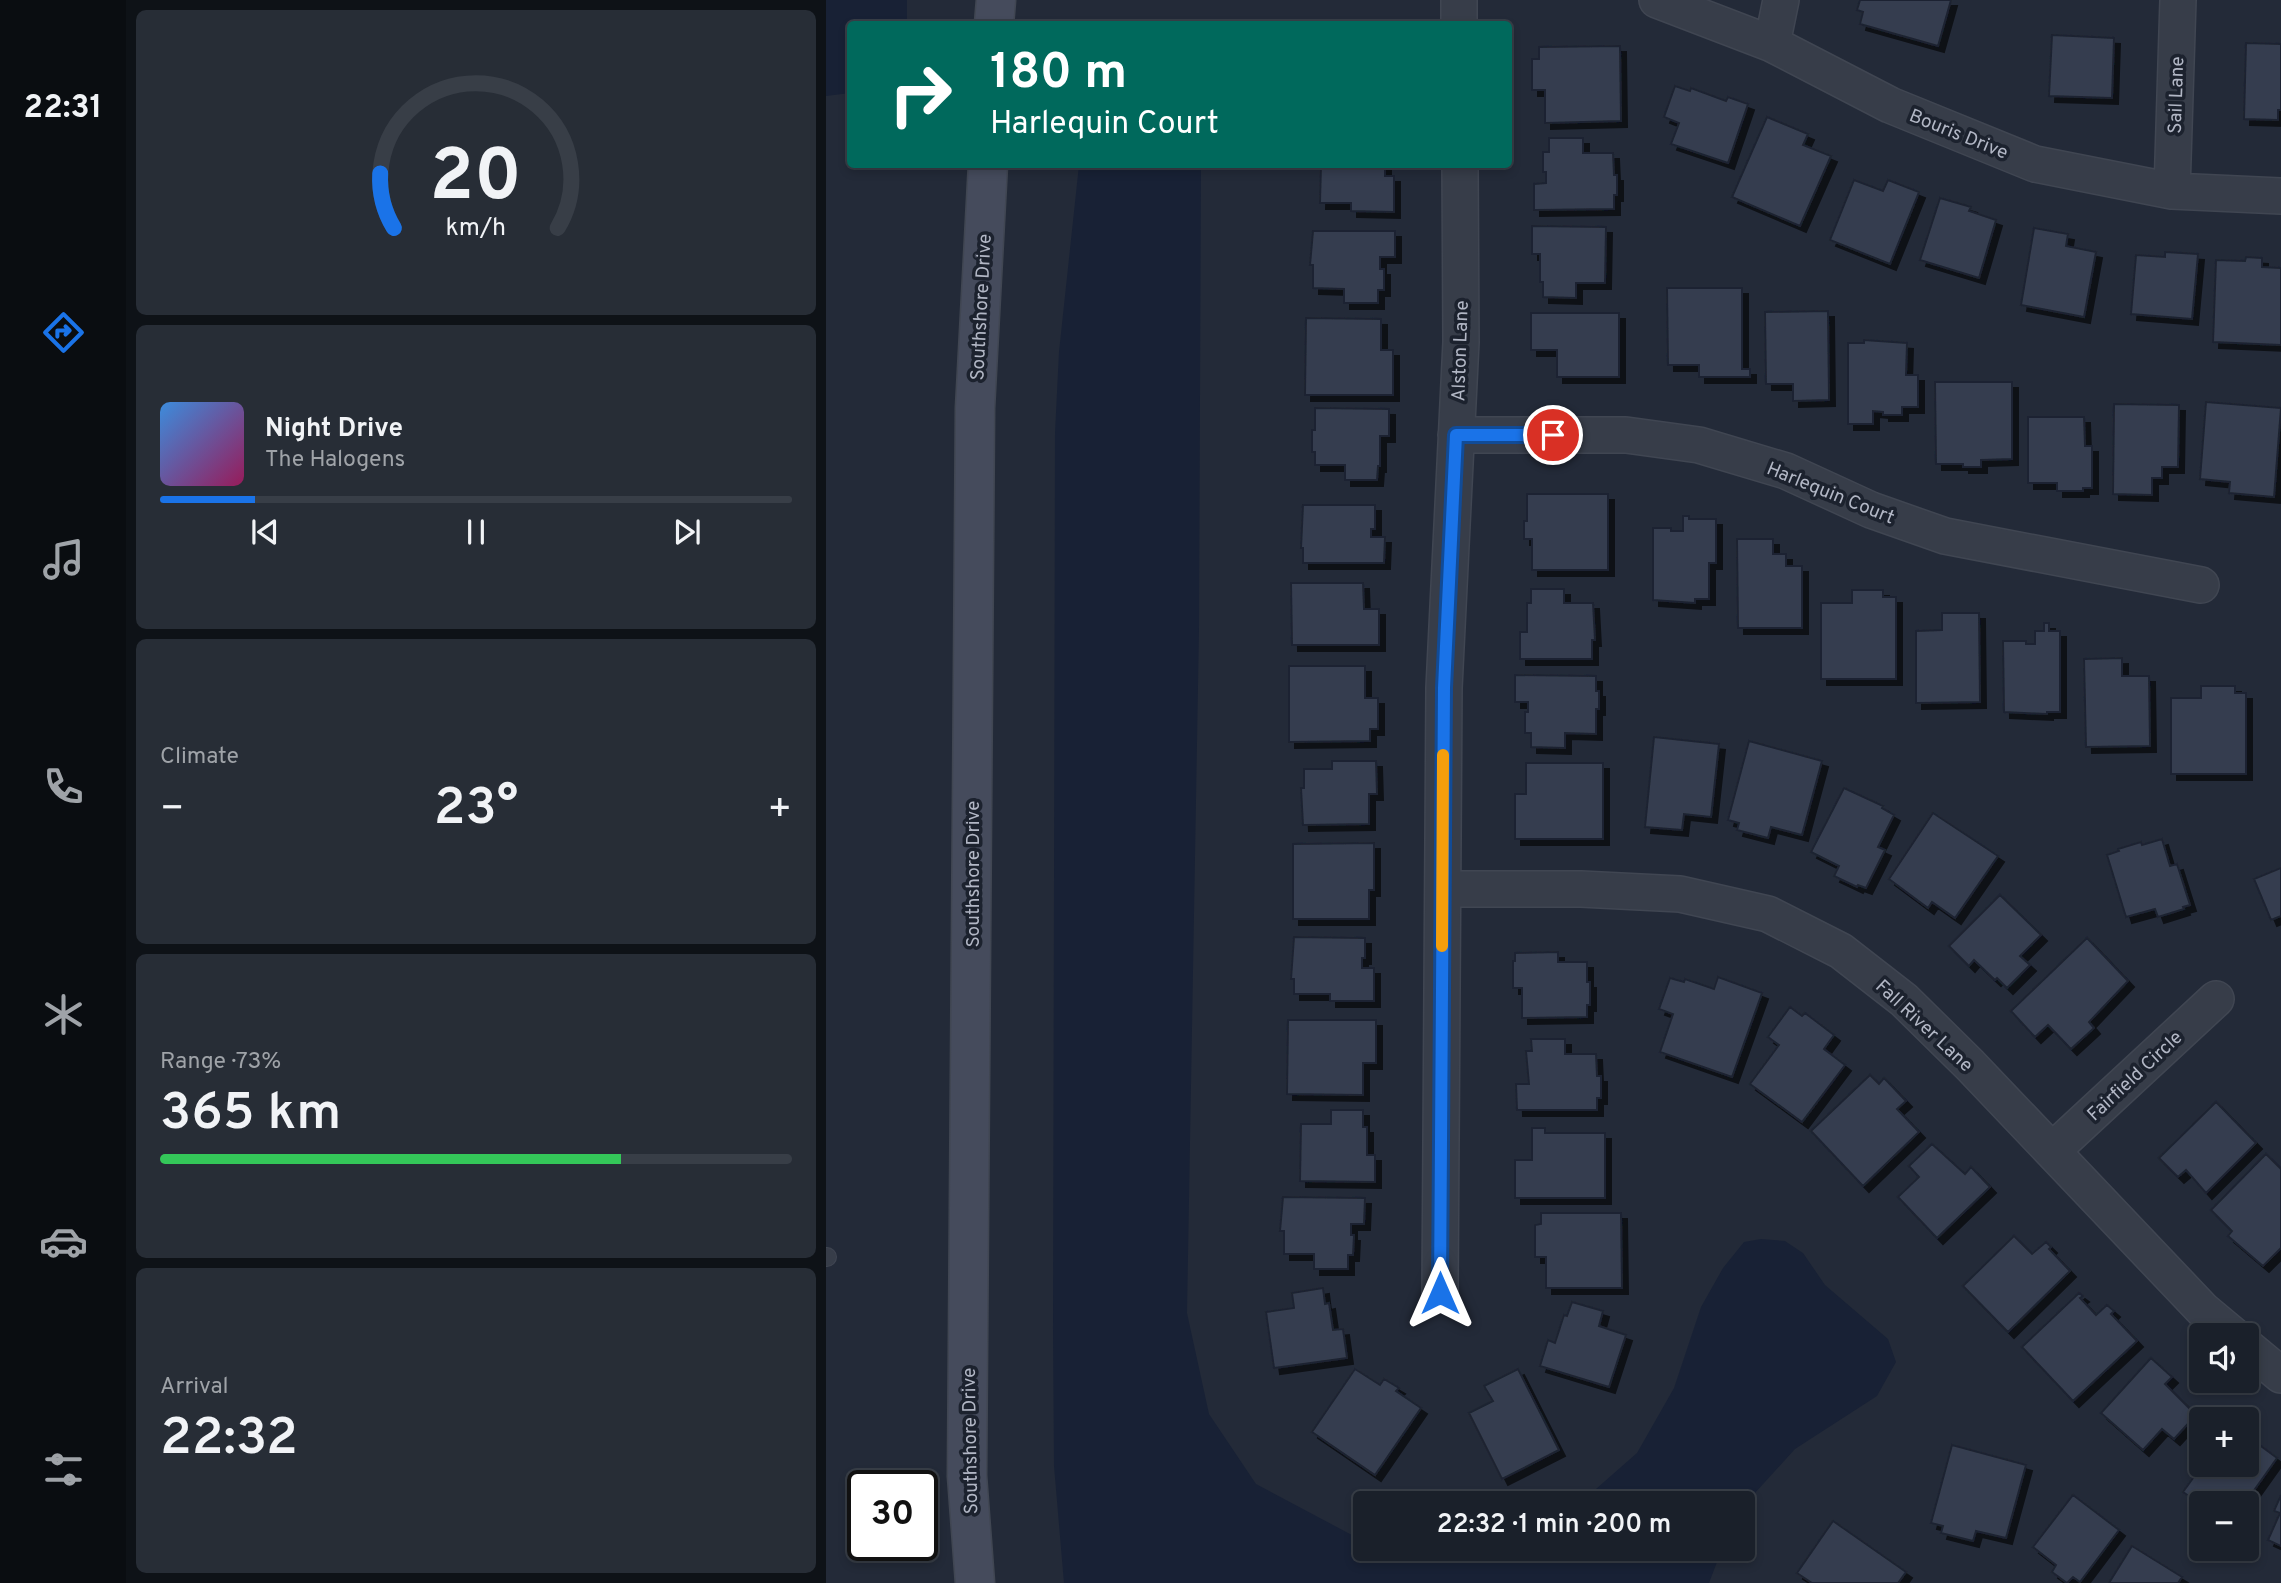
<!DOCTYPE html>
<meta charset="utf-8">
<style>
:root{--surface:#1a202a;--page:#272d36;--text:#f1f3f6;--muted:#9fa3a8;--line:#383e47;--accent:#1a73e8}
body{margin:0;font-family:Overpass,sans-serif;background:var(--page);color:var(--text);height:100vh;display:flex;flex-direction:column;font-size:26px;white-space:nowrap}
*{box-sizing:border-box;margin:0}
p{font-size:23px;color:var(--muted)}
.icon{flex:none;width:38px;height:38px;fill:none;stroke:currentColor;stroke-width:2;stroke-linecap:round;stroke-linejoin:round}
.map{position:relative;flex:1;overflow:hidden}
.side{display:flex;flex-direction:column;gap:10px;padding:10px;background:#0e1217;width:700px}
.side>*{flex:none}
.hud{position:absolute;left:21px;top:21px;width:665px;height:147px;border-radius:7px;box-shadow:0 4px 10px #0003,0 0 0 2px var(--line);background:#00695c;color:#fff;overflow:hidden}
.controls{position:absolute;left:1363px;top:1323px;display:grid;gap:14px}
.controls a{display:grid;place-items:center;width:70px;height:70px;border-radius:7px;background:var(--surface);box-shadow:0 4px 10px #0003,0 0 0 2px var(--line);font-size:35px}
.speed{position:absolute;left:21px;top:1470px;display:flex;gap:14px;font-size:35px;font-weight:700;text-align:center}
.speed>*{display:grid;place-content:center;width:91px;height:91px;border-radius:50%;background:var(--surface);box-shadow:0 4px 10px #0003,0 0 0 2px var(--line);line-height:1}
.speed .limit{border:4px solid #111;border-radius:10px;background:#fff;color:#111}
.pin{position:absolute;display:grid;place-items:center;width:60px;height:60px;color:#fff;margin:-30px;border:4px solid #fff;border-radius:50%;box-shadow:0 2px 7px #0007}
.me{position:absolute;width:77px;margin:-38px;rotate:0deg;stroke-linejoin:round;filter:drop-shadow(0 0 5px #0008)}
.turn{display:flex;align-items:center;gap:24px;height:147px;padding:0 28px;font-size:32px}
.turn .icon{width:91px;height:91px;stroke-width:2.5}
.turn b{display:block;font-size:49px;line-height:60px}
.big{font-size:52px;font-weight:600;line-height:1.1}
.side .card{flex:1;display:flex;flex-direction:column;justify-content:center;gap:10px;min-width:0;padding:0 24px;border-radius:10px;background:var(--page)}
.side .dial{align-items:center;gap:0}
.dial svg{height:182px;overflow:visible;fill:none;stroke:var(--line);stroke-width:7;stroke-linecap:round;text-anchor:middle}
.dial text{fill:var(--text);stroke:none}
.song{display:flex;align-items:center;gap:21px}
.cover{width:84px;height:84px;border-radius:10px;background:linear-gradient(135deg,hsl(210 70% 55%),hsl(330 70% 35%))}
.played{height:7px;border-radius:4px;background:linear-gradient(90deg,var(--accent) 15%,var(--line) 15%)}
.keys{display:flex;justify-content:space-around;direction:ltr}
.heat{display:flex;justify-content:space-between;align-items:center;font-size:38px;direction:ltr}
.charge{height:10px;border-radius:5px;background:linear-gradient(90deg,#34c759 73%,var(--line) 0)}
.trip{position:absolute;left:527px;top:1491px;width:402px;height:70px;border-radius:7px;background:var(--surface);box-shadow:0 4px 10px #0003,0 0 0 2px var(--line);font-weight:600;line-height:70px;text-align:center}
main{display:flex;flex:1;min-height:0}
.dock{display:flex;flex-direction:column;width:126px;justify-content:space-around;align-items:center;background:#0a0d11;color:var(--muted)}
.dock .icon{width:49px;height:49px}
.dock .active{color:var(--accent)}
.dock b{font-size:32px;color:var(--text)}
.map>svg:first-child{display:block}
.water{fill:#182135}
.building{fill:#363e4f;stroke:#1e2430;stroke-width:2;filter:url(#shadow)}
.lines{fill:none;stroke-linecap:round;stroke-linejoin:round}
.lane-casing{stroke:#404652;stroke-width:20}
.street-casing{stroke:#404652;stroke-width:38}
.secondary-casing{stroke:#404652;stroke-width:41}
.lane{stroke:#373d49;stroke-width:18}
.street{stroke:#373d49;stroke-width:35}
.secondary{stroke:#454b5c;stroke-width:38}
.route-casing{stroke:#114b97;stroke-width:18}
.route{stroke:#1a73e8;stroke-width:12}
.slow{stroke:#f59e0b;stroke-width:12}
.labels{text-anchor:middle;stroke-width:7;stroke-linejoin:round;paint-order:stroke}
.street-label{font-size:19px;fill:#b2b7c5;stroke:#1c222e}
</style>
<main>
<nav class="dock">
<b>22:31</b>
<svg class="icon active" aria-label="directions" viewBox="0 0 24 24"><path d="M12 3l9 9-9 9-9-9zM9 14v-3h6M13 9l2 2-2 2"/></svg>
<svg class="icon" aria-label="music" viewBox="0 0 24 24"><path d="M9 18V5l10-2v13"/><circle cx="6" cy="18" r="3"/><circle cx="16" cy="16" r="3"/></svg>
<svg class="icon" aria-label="phone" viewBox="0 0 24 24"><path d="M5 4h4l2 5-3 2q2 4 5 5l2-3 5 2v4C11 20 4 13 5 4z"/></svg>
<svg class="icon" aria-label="climate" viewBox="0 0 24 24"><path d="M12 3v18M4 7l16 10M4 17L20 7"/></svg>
<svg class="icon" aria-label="car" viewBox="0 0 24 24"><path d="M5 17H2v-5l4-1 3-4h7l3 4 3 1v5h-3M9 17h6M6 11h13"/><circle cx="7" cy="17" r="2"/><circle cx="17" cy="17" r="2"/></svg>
<svg class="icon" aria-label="filters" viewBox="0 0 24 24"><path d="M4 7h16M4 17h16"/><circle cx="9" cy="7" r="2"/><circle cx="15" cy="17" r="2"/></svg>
</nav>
<section class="side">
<div class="card dial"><svg viewBox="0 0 100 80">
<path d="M14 69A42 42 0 1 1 86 69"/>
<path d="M14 69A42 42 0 0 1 8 45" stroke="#1a73e8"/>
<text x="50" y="56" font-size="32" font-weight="700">20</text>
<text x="50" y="72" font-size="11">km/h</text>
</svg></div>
<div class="card">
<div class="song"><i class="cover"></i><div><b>Night Drive</b><p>The Halogens</p></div></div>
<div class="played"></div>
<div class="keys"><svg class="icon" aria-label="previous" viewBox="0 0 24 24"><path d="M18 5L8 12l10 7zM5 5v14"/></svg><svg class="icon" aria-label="pause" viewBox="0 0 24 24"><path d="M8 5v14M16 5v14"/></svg><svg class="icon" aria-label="next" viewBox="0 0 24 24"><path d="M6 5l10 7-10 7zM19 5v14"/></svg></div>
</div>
<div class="card"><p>Climate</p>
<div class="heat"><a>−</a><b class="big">23°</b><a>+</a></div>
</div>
<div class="card"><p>Range · 73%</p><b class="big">365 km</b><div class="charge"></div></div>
<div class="card"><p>Arrival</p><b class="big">22:32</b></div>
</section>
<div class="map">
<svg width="1455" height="1583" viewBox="0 0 1455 1583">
<defs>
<filter id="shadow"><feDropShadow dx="6" dy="6" stdDeviation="0" flood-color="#0009"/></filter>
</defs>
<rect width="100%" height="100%" fill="#232a38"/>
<path class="water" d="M0,0h81v24h-57v69l-24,3z
M253,165h122l-2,464 -12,684 22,101 47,70 109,58v7l70,2 22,-2h265l-13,34h-645l-10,-117 -1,-137 2,-896 4,-81z
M935,1239l24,2 18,12 22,32 63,54 8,23 -19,34 -82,53 -41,45 -11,19v-10h-163l57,-50 37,-65 27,-81 22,-39 21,-26z"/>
<path class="building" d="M1034,0h91l-13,46 -78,-22 3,-12 -6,-2z
M1226,35l62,3 -2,60 -63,-2z
M1420,43l35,1v66h-3v10l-34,-1z
M794,46l1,75 -76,2v-33h-13v-31h7v-12z
M849,86l15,5 1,-3 35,13 2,-4 20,7 -20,59 -57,-19 8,-21 -15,-6z
M941,117l41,17 -5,11 28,11 -31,70 -68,-29z
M723,138h34v15h30l1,22h3v20h-3v14l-80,1v-26l12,-1v-11h-3v-20h6z
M495,164h64v12h9v36l-43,-1v-8h-31z
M1028,180l29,11 5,-11 31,12 -29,72 -60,-24z
M1114,198l31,9 -2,4 27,9 -17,58 -59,-18z
M706,226l74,1 -1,56h-29v15l-33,-1v-15h-3v-28h-8z
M1208,228l34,6 -2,12 30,6 -12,65 -63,-12z
M487,231h82v26h-15v12h4v21h-6v13h-34v-14l-31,-1v-23h-3z
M1339,252l33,2 -6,65 -61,-5 5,-59 29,2z
M1420,257l16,1v9l19,1v77l-68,-3 3,-82 29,1z
M841,288h75v81h8v8h-51v-12h-31z
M1002,311l1,89 -36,1v-17h-27l-1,-72z
M705,313h88v64h-62v-27h-26z
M480,318l75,1v31h12v45h-88z
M1038,340l43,3 -1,32h12v32h-16v8h-19v-3l-10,-1v13h-25v-81h16z
M1109,382h77v77l-31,1v7h-18v-3h-27z
M1380,402l75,6 -7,89 -45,-4 1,-11 -30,-3z
M1288,404l65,1 -1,62h-16v11h-10v17l-39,-1z
M489,408l74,1v27h-9v30h-2l-1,14h-32v-15h-30v-13h-3v-22h3z
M1202,417h56l1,29h7v42h-9v3h-26v-8h-29z
M701,494h81v76h-76v-31h-8v-18h3z
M477,505h72v24h-4v8h14l-1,26h-81v-15h-2z
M857,516h6v3h27v44h-7v36h-14v4l-42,-3v-72h18v3h12z
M911,539h36v15h13v12h16v62h-64z
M465,583h72l1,26h15v36h-87z
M705,589h33v14h29l2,37h-3v19h-72v-27h7v-29h4z
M1026,590h31v7h13v82h-75v-76h31z
M1116,613h37l1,89 -64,1v-72l26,-1z
M1218,623h5v8h11v81h-13v2l-43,-2 -1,-71h23v3h9v-13h9z
M1296,658v18h27l1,70 -64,1 -2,-88z
M463,666h76v32h13v31h-8v12l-81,1z
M689,675l81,1v15h3v18h-3v25l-31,-1v15l-34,-1v-14h-6v-21h3v-10h-13z
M1375,686h34v7h11v81h-75v-76h30z
M828,737l65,7 -8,73 -27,-3 -2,16 -37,-3z
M923,741l73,20 -20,74 -31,-8 -3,11 -31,-8 2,-7 -11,-3z
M506,761h44l1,33h-8v30l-66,1 -2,-37h3v-19h28z
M700,763h77v76h-88v-45h11z
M1018,788l39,18 -1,2 12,7 -16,32 7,3 -19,38 -8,-3 -1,2 -23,-11 5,-10 -28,-14z
M1107,813l65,43 -43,62 -23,-16 -4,6 -39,-29z
M1336,839l8,27 7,-2 13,41 -7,2 1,2 -26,8 -3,-8 -29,8 -19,-62 12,-4 -1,-2 23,-7 1,3z
M548,843v47h-5v29h-76v-75z
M1455,868v48l-10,4 -17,-41z
M1174,895l41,40 -21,21 10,9 -23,23 -10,-10 -2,2 -21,-20 -5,6 -20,-20z
M468,937l71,1v20h-3v10h12v33h-44v-7h-36v-15h-3z
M1261,938l41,43 -39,41 5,6 -23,21 -23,-24 -13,12 -24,-26z
M732,952v10h29v20h3v23h-3v12l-65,1v-30h-9v-27h2v-8z
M892,977l44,16 -30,84 -72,-25 13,-38 -14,-5 11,-31 14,4 1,-3 29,10z
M964,1007l12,9 3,-3 29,22 -10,14 21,16 -43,57 -52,-38 29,-39 -11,-8z
M462,1020h88v43h-13v32l-76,-1z
M705,1039h34v15h31l1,22h4v22h-4v12h-80l-1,-26h13l-3,-33h6z
M1044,1075l9,9 5,-6 22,23 -9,8 22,23 -56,54 -52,-55z
M1390,1102l40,41 -50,50 -20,-23 -8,7 -19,-19z
M505,1110h32v17h4v28h8v27l-75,-1 1,-57h30z
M706,1128h13v5h60v65h-90v-38h17z
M1106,1144l33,30 6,-7 19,20 -53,51 -39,-41 21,-20 -10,-11z
M1440,1154l15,15v79l-18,18 -35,-30 4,-5 -21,-21z
M457,1197l82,1 -1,26h-13v11h3l-1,20h-5v14h-34v-15h-30v-23h-4z
M715,1213h80l1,75h-76v-31h-11v-32l6,-1z
M1188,1236l18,18 14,-12 5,5 -2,2 21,22 -62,61 -45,-46z
M497,1288l2,16 4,-1 4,27 10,-1 4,29 -73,10 -8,-56 28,-4 -2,-15z
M1253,1293l4,3 -3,2 16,17 11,-10 7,6 -3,3 26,27 -64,60 -51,-54z
M746,1302l31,9 -4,15 27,9 -17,52 -69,-21 8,-26 7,3 9,-28 3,1z
M1325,1358l21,19 -7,7 31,31 -22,24 -12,-10 -19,21 -42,-37z
M529,1369l25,16 4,-6 15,9 -3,3 25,17 -46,67 -63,-43z
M692,1369l41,81 -57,29 -33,-66 24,-12 -9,-15z
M1376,1439v26h45v-14l7,-10 23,17 -32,45 -43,2 -19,-13 18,-25 -13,-9z
M1126,1445l74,20 -20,73 -30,-7 -3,10 -32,-8 2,-7 -12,-3z
M1247,1495l46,35 -39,52 -7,-5 -6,6 -15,-11 4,-7 -23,-18z
M1455,1495v51l-13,-6 12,-27 -6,-2z
M1007,1521l73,51 -8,11h-86l-15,-10z
M1306,1546l50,31 -4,6h-69z"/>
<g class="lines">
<defs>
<path id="lane" d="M0,1257h1"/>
<path id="street" d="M633,0v24
M831,0l115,44 118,61 145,59 137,27 109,5
M946,44l9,-44
M1346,191l6,-191
M630,435h170l73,10 87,26 85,39 74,26 256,49
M617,889h138l99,5 88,20 73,37 63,49 66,65 233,245 30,25
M1226,1151l164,-152
M614,1293l4,-605 17,-346 -1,-178
M1421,1347l34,28"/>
<path id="secondary" d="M168,24l2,-24
M149,1583l-8,-107 8,-1068 13,-244"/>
</defs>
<use href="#lane" class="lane-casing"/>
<use href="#street" class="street-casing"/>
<use href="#secondary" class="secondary-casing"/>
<use href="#lane" class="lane"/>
<use href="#street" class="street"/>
<use href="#secondary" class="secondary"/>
</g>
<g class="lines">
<defs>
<path id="route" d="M614,1293l4,-605 12,-253h97"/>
</defs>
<use href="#route" class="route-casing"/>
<use href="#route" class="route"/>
<path class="slow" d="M616,946l1,-191"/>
</g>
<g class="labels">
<g class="street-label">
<text transform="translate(1349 95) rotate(-88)" y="7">Sail Lane</text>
<text transform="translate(1133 133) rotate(22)" y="7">Bouris Drive</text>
<text transform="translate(154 307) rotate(-87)" y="7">Southshore Drive</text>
<text transform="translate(633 351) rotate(-88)" y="7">Alston Lane</text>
<text transform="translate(1005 492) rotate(22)" y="7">Harlequin Court</text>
<text transform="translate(146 874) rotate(-90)" y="7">Southshore Drive</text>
<text transform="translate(1099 1025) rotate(43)" y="7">Fall River Lane</text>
<text transform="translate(1308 1075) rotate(-43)" y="7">Fairfield Circle</text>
<text transform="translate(143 1441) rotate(-91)" y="7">Southshore Drive</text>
</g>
</g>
</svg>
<div class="controls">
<a><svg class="icon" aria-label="sound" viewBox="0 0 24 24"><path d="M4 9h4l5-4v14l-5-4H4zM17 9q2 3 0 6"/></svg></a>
<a>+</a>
<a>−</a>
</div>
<div class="speed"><div class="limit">30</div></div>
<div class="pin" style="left:727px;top:435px;background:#d93025"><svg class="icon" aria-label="arrive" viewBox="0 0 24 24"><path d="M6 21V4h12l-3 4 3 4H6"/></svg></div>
<svg class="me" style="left:614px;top:1293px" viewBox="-20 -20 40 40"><path d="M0-17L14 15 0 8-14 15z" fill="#1a73e8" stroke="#fff" stroke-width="4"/></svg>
<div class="trip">22:32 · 1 min · 200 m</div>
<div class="hud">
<div class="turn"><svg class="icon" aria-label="right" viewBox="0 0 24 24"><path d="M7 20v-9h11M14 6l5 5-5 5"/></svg><div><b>180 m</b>Harlequin Court</div></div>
</div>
</div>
</main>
